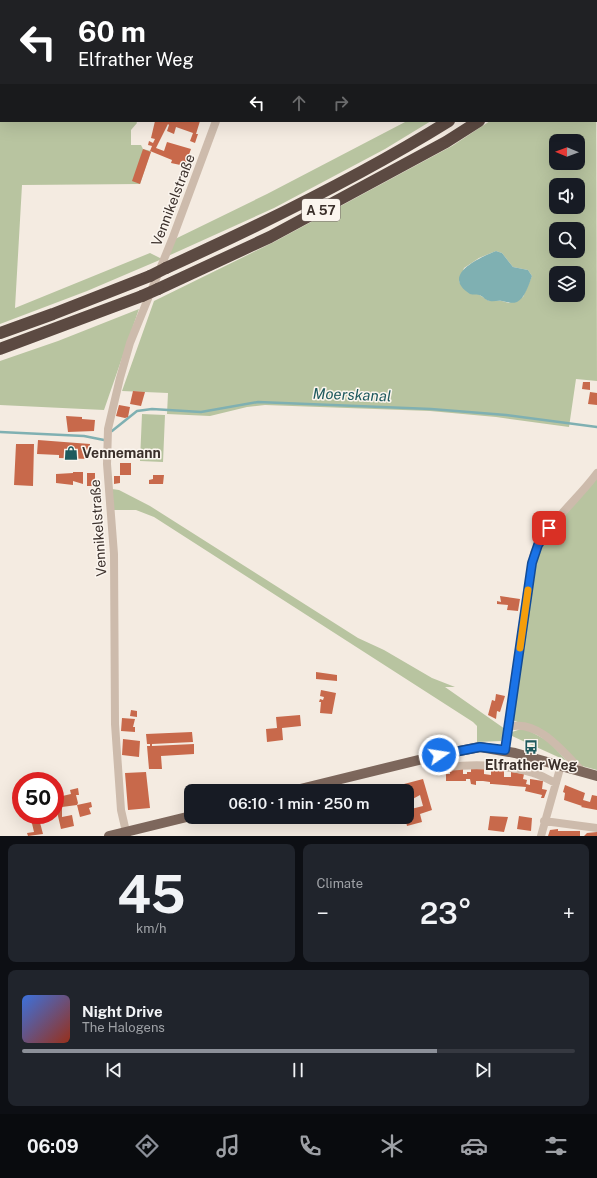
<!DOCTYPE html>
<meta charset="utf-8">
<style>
:root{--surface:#171b24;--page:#20242c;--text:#f1f3f6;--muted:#9ea1a6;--line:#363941;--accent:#8c9099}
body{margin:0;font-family:"Public Sans",sans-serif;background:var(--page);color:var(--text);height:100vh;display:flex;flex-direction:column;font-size:15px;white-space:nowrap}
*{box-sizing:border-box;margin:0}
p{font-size:13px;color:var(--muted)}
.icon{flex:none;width:22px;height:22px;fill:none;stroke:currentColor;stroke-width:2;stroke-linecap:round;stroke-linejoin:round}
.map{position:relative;height:836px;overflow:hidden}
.side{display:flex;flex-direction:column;gap:8px;padding:8px;background:#0d0f14;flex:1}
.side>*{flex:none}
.banner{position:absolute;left:0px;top:0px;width:597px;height:122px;box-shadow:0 4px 16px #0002;background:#202124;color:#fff;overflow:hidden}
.needle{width:26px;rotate:271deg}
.tools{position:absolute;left:549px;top:134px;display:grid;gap:8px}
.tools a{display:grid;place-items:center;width:36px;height:36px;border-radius:8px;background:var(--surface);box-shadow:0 4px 16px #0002;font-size:20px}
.speed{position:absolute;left:12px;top:772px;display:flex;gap:8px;font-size:20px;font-weight:700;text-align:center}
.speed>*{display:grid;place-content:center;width:52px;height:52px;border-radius:50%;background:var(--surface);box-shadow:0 4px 16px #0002;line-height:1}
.speed .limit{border:6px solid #d22;background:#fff;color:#111}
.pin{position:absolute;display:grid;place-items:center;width:34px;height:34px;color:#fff;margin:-17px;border-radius:8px;box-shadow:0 2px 6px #0006}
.me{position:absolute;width:44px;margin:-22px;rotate:77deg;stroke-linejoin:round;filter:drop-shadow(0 0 3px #0008)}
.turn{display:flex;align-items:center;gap:14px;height:84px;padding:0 12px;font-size:18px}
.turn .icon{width:52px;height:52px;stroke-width:2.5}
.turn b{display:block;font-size:28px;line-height:34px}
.lanes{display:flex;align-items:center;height:38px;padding:0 12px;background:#0003;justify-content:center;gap:20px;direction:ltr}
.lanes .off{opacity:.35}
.big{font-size:30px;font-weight:600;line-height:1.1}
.side .card{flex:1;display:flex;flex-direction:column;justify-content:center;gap:6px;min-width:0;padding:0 14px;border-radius:8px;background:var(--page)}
.side .dial{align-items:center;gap:0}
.dial b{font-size:52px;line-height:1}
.song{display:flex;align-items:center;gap:12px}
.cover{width:48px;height:48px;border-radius:6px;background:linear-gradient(135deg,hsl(220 70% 55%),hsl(10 70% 35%))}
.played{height:4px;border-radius:2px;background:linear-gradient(90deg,var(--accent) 75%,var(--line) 75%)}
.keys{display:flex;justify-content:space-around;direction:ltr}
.heat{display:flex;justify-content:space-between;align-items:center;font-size:22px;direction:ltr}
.side .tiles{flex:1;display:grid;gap:8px;grid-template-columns:1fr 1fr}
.card:last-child{grid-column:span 2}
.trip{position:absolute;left:184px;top:784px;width:230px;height:40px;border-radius:8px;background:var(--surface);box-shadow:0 4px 16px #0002;font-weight:600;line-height:40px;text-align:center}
.tab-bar{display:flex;height:64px;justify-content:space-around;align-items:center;background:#090b0e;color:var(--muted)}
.tab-bar .icon{width:28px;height:28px}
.tab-bar .active{color:var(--accent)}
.tab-bar b{font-size:18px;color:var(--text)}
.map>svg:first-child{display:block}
.green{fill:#b8c4a0;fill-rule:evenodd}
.water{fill:#7fb0b2}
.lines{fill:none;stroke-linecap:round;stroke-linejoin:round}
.stream{stroke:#7fb0b2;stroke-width:2.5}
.building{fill:#c8694b}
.minor{stroke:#cdbbac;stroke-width:8}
.major{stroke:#7d675c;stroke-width:10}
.highway{stroke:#5c4a42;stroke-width:12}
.highway-bridge{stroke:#5c4a42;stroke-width:12}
.route-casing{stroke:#114b97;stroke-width:10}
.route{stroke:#1a73e8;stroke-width:7}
.slow{stroke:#f59e0b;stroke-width:7}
.labels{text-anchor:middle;stroke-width:3;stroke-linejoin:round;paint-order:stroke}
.shield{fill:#fbf5ee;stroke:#756b66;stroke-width:1}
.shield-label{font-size:13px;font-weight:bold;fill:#3b302b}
.street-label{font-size:14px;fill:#3b302b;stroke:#fbf5ee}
.poi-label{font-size:14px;font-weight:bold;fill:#3b302b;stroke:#fbf5ee;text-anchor:start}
.water-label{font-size:15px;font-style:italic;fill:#1f5a5e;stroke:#fbf5ee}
</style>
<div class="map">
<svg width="597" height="836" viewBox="0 0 597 836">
<rect width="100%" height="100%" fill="#f4ebe1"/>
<path class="green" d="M0,47l1,74h135l1,2 -6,7v15h10l2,4 8,2 -11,33 -118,1 -7,123 135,-55 12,6 -75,32 -87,33z
M596,50l1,331 -21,-2 -7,48 -73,-10 -66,-6 -165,-6 -18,2 -37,9 -43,-2 1,-21 -46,-2 32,-90 120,-59 178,-96 38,-25h106zM556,141h22v22h-22zM556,185h22v22h-22zM556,229h22v22h-22zM496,251l6,2 11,14 15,3 4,6 -9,21 -14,6 -7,-2h-13l-30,-19 5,-14 15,-10zM556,273h22v22h-22z
M407,121h24l-46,28 -111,59 -106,48 7,-17 92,-45z
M139,309l-35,101 -104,-5v-44l58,-20z
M142,414l23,1 -2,47 -23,-1z
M597,476v294l-15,-4 -56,-41 -14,-5 20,-147 8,-27z
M112,489l7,1 31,16 208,132 26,12 48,28 23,9h-10l60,42 -4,12 -24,1v-16l-4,-4 -319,-205 -18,-7h-23z
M524,728l24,13 19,20 -55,-25v-4z"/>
<path class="water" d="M496,251l6,2 11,14 15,3 4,6c-3,8 -7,22 -15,26 -6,2 -9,0 -15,-1 -4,-1 -8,1 -12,0 -4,0 -7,-5 -11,-6 -3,-1 -6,0 -9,-1 -30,-19 9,-36 26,-43z"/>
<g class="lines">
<path class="stream" d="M112,431l25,-20 15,-2 49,3 57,-10 173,7 75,6 91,12
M0,432l84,4 20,4"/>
</g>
<path class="building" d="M155,121h45l-4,13h2l-3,9 -5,-2 3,-8 -17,-6 -2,7 -7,-3 2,-6 -1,-1 -12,24 8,3 3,-9 24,7 -6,17 -14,-3 1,-3 -22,-9 2,-5 -4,-1 1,-4 4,2 2,-4 -4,-1z
M143,149l8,3 -11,32 -8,-3z
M583,382h7v8l-8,-1z
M133,391l12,1 -4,14 -11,-2z
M590,392l7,1v12l-9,-1z
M119,405l11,2 -2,10 -3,1 -9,-2z
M66,416l16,1v2l13,1 -1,11 -26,1z
M38,440l52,4 -1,15 -30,-1v-3l-22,-1z
M16,444h18l-1,42 -19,-1z
M120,463h11v12h-11z
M73,472h10v12l-10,-3v4l-17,-2v-9l17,-1z
M87,473h8v13h-8z
M153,475h11l-1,9h-14v-4l4,-1z
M114,476h6v7l-6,1z
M500,596l20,3 -2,12 -11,-1 1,-5 -11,-1v-3l4,1z
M316,672l21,3v6l-21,-2z
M321,690l15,3 -4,21 -12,-1 1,-11h-2l1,-3 3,1 1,-3 -4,-1z
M496,694l9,2 -5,16 -3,-1 -1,8 -8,-4 4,-15 3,1z
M131,710l6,1v6l-7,-1z
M300,715l1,11 -19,2 1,12 -16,2 -1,-13 11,-1 -1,-11z
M122,718l13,1 -2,8h2v5l-14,-1z
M192,732l1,10 -41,2v2l42,-2v10l-33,2 1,13h-13l-2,-23h3v-2h-3l-1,-10z
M123,739l17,2 -1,16 -17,-2z
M471,767l13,2v5l7,1v-5l13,1v6h7v-5l13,2 -1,5 4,1 -1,4 4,1v-6l13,2 -1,8 5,1 -3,8h-3l1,-3 -17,-4 1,-4 -34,-3h-2v-2l-7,-1h-7v4l-5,-1 -1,-5h-4v2h-20v-7h4v-5h13v5h4v-2h4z
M146,772l4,36 -22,2 -3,-37z
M423,779l9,31 -12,4 2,8 -15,4 -2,-9h2v-7l16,-4 -3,-11 -11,6 -5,-17z
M565,785l20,8 -2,7 7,2 2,-7 5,1v14l-16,-3 1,-1 -18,-6 1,-7 -2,-1z
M78,788l1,7h-3l2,8 -1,2 -15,2v10l10,-2 2,11 -13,3 -6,-26v-7l3,-1v2l13,-3 -1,-4z
M91,802l1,5 -3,1 2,6 -11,3 -3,-12z
M30,815h8l5,19 -15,2 -1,-3 7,-1z
M490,816l18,1 -4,15 -16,-2z
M519,816l13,2 -1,13 -14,-2z
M558,829v2h22v5h-32l2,-6z
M597,832v4h-13l3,-3z"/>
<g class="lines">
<path class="minor" d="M225,1v-1
M509,727c30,-8 55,26 73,44
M505,750l29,-197c13,-29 44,-54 63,-80
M447,767c28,-3 59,-2 86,6 9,2 15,7 23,10
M544,821l53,7
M127,836l-6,-26 -6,-86 -1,-170 -7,-90 1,-35 12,-51 10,-35 43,-106 43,-116
M541,836l20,-71"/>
<path class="major" d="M292,791l147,-36 41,-8 35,6 82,23
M109,836l82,-20"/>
<path class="highway" d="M596,26l1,-1
M596,44l1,-1
M166,268c97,-44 193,-91 283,-147
M158,289l112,-52 176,-95 33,-21
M0,333l53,-19 97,-38
M0,349l142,-53"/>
<path class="highway-bridge" d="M150,276l16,-8
M142,296l16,-7"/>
</g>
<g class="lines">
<defs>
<path id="route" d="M439,755l41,-8 25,3 27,-187 6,-18 11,-17"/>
</defs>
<use href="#route" class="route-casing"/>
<use href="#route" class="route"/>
<path class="slow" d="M520,648l8,-58"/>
</g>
<defs>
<symbol id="shop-bare" viewBox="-9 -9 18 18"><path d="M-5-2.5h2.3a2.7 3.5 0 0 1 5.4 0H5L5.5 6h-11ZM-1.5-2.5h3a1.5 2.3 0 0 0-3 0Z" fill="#1f5a5e" stroke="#fbf5ee" stroke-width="2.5" paint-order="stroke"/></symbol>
<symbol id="bus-bare" viewBox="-9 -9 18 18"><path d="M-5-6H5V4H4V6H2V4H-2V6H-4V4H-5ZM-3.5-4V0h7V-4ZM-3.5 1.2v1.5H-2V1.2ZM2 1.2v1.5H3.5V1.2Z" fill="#1f5a5e" stroke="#fbf5ee" stroke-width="2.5" paint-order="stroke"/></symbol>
</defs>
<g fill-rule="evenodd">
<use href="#shop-bare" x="61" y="443" width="20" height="20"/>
<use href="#bus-bare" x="521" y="737" width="20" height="20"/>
</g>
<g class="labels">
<rect class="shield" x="302" y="199" width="38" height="22" rx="3"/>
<g class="shield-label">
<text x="321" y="215">A 57</text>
</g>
<g class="street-label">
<text transform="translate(173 200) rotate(-69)" y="5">Vennikelstraße</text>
<text transform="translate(98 528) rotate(-94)" y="5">Vennikelstraße</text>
</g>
<g class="poi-label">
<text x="82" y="458">Vennemann</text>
<text x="531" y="770" text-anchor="middle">Elfrather Weg</text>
</g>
<g class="water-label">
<text transform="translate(352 395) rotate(2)" y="5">Moerskanal</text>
</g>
</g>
</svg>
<div class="tools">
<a><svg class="needle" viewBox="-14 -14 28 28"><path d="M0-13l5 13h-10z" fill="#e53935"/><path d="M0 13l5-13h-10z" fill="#9ea1a6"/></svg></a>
<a><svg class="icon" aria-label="sound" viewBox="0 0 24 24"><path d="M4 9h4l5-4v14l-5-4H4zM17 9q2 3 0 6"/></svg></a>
<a><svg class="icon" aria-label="search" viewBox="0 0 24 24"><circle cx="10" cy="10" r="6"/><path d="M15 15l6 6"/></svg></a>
<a><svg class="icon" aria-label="layers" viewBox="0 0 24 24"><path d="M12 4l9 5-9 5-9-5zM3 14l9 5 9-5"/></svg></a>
</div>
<div class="speed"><div class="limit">50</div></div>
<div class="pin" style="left:549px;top:528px;background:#d93025"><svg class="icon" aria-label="arrive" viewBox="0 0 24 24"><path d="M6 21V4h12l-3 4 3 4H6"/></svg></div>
<svg class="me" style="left:439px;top:755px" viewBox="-20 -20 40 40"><circle r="17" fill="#1a73e8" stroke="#fff" stroke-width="3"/><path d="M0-11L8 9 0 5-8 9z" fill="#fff"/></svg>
<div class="trip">06:10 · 1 min · 250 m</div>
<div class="banner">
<div class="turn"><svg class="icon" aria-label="left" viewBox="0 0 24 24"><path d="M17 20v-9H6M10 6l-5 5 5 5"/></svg><div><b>60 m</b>Elfrather Weg</div></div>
<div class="lanes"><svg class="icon" aria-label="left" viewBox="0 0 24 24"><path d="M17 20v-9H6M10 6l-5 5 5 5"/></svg><svg class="icon off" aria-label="ahead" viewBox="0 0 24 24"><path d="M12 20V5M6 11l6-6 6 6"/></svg><svg class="icon off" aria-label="right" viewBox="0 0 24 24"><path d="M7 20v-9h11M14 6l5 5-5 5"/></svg></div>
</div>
</div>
<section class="side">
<div class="tiles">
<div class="card dial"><b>45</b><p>km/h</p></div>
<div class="card"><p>Climate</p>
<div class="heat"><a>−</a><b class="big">23°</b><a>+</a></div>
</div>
<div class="card">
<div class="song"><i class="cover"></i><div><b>Night Drive</b><p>The Halogens</p></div></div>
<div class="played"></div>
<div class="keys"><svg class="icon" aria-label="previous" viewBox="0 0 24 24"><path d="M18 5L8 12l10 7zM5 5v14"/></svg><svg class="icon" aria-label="pause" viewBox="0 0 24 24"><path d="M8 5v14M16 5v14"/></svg><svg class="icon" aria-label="next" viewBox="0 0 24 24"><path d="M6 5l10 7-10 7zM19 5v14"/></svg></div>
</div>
</div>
</section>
<nav class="tab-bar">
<b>06:09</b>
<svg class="icon active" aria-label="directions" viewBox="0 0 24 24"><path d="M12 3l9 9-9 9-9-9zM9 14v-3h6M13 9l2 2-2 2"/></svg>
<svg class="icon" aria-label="music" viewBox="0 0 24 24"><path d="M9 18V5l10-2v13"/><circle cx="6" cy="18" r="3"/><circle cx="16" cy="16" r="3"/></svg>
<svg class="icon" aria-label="phone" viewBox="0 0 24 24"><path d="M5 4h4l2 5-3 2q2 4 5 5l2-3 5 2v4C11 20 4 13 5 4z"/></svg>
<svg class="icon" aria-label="climate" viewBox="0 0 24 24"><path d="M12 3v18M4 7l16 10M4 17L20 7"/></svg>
<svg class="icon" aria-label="car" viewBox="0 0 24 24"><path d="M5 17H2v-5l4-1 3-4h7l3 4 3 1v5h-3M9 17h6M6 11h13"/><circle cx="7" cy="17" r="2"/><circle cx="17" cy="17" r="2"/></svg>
<svg class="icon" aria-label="filters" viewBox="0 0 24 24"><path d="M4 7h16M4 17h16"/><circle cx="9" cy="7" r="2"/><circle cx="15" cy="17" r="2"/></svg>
</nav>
